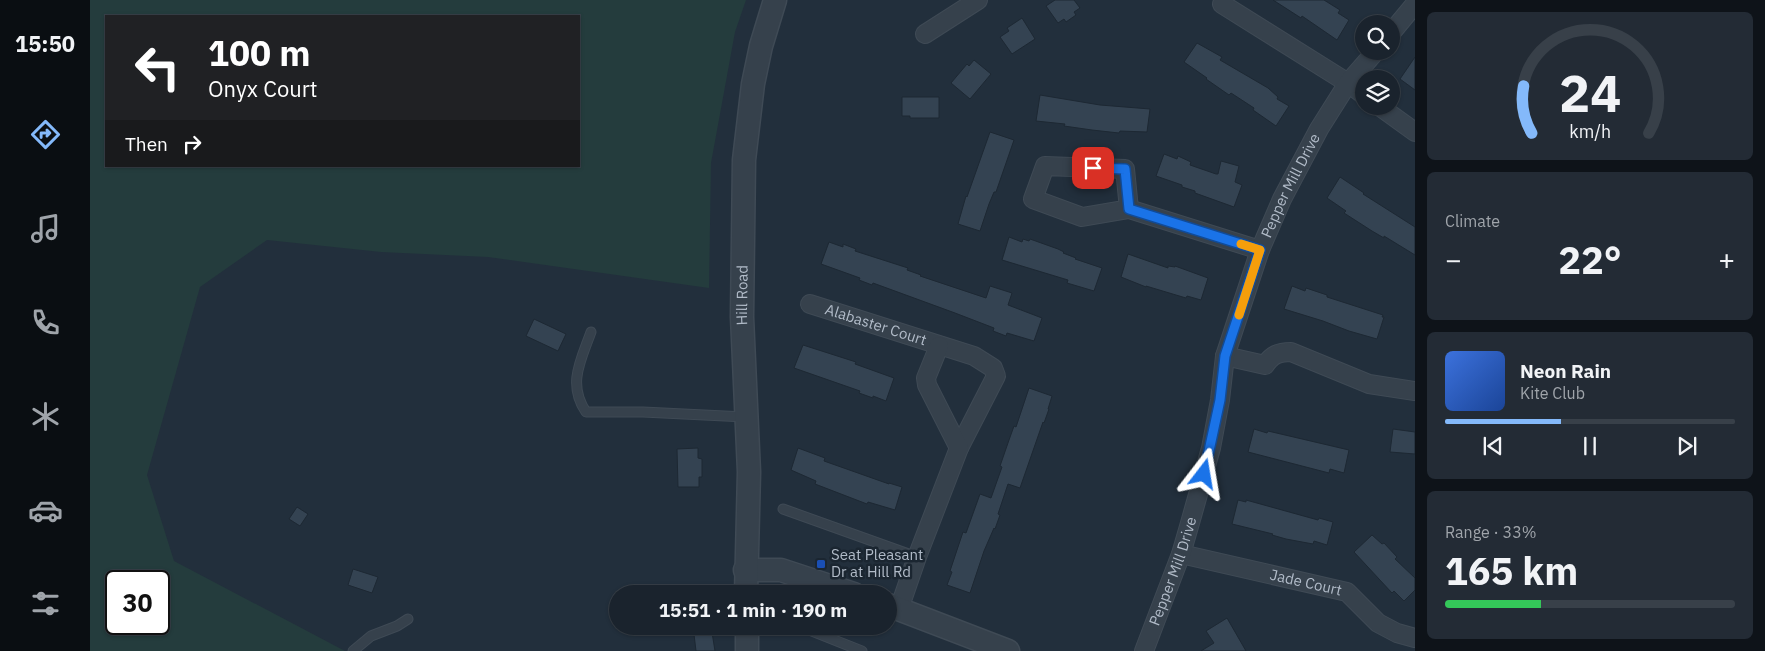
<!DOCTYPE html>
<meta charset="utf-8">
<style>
:root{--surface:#1a232d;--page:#232b35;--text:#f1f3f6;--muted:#9fa4aa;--line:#384049;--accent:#84b9fa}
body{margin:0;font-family:"IBM Plex Sans",sans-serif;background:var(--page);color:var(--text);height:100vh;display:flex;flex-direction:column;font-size:19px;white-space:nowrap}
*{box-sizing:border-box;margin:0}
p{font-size:16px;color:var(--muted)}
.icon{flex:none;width:28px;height:28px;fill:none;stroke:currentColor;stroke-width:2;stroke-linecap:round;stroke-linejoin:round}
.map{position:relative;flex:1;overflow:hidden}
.panel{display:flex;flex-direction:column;gap:12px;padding:12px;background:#0e1319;width:350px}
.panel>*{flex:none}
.hud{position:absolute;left:15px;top:15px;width:475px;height:152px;border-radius:0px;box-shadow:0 1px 4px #0004,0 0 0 1px var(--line);background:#202124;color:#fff;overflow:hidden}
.controls{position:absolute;left:1265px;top:15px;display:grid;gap:10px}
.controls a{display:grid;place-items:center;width:45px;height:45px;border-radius:50%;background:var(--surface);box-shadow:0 1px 4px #0004,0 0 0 1px var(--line);font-size:25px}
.speed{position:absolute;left:15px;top:570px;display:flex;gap:10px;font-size:25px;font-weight:700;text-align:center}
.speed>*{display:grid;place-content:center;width:65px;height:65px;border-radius:50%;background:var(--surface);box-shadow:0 1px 4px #0004,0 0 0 1px var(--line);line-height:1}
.speed .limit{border:2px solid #111;border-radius:8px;background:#fff;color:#111}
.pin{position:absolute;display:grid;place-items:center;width:42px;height:42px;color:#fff;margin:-21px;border-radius:10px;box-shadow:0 2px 8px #0006}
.me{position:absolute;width:55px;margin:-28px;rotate:14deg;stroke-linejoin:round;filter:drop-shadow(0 0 4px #0008)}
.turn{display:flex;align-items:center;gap:18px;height:105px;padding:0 20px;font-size:22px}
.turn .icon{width:65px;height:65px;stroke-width:2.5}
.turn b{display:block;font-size:35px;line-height:42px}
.then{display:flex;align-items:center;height:48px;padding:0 20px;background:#0003;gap:10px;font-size:19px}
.big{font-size:38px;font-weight:700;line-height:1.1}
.panel .widget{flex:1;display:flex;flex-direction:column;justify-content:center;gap:8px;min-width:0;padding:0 18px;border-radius:8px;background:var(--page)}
.panel .dial{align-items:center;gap:0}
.dial svg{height:130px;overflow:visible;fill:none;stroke:var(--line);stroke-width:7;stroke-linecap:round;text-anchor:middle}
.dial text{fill:var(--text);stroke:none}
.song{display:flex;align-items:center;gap:15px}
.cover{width:60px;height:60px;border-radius:8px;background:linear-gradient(135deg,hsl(220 70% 55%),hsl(220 70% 35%))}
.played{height:5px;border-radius:2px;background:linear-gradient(90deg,var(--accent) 40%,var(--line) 40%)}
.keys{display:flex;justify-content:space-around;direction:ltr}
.heat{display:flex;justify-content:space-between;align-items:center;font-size:28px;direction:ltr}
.charge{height:8px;border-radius:4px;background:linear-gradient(90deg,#34c759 33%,var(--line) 0)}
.trip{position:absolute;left:519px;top:585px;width:288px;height:50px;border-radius:25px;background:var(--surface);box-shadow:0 1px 4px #0004,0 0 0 1px var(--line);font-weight:700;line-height:50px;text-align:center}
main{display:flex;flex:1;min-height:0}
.dock{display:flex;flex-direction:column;width:90px;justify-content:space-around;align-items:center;background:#0a0e12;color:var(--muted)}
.dock .icon{width:35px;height:35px}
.dock .active{color:var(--accent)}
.dock b{font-size:22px;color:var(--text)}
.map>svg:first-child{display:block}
.green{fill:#243c3d;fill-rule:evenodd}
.building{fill:#344352;stroke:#1d2833}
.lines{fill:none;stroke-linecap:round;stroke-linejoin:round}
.service-casing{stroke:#3f4a55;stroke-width:11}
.minor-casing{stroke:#3f4a55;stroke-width:20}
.tertiary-casing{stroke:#3f4a55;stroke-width:25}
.service{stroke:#36414c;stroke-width:9}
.minor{stroke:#36414c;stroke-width:18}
.tertiary{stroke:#36414c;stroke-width:22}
.route-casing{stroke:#114b97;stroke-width:12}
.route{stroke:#1a73e8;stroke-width:9}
.slow{stroke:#f59e0b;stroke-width:9}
.transit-dot{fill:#1a4fb4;stroke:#1b2631;stroke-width:2}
.labels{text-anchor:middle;stroke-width:5;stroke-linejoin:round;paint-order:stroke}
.street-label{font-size:15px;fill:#b1bbc8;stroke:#1b2631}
.poi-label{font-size:15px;fill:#b1bbc8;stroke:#1b2631;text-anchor:start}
</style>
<main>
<nav class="dock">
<b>15:50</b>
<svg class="icon active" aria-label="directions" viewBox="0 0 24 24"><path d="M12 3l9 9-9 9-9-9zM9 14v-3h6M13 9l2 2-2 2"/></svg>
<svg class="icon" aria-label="music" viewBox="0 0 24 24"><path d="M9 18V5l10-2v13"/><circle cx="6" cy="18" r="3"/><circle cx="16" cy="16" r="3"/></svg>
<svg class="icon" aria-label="phone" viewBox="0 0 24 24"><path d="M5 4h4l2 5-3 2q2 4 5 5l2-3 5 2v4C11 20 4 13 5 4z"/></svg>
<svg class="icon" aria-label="climate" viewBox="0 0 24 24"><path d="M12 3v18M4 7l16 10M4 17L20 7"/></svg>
<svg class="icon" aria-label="car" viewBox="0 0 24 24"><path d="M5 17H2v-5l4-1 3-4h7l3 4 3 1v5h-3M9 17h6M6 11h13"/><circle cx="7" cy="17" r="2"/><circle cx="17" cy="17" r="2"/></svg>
<svg class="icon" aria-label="filters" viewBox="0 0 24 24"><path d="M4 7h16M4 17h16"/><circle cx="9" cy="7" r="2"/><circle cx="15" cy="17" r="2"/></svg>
</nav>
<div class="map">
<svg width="1325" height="651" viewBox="0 0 1325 651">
<rect width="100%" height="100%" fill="#222f3c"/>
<path class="green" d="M0,0h656l-11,32 -24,131 -2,125 -221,-31 -107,-5 -114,-12 -67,47 -53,188 27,86 171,90h-255zM16,16h473v150h-473zM26,581h43v43h-43z"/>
<path class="building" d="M965,0h19l6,8 -6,4 2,3 -10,7 -2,-3 -6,4 -12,-17z
M1183,0h51l16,10 -2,3 11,7 -12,20 -35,-24 -1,2z
M932,18l13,21 -23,15 -12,-17 9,-6 -2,-3z
M1107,43l25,14 -2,3 48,28 10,9 -1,2 12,7 -13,20 -23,-16 1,-2 -23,-15 -2,2 -23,-16 1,-1 -23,-16z
M1325,57v33l-15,-11z
M884,60l17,14 -21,25 -19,-16 16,-19 2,2z
M950,95l60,10 50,4 -3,23 -27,-1 -1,2 -27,-3 -28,-4 1,-2 -29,-3z
M812,97h37v21h-29v-2h-8z
M900,132l24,8 -18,52h-2l-5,12 -9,27 -22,-7 8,-28 1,1z
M1074,154l13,5 1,-3 13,6 -1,3 26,9h2l3,-13 18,5 -4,16 7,3 -8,22 -39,-14v-2l-13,-4v-2l-26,-9z
M1250,177l24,16 -1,1 52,33v28l-31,-19v2l-12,-7 -28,-18 2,-2 -19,-13z
M919,237l13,5 1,-3 6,2 1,-2 28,10 6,3 -1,1 13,5 -1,1 27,9 -8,23 -27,-8 1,-3 -66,-20z
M739,242l14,5v-3l13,5 -1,2 53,17 -1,2 14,5 -1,1 66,22 4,-12 22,7 -4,12 34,13 -8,23 -27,-8 -1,3 -13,-5 1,-3 -39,-15 -82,-30 -1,2 -13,-5 1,-2 -39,-14z
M1038,254l40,14v-2l7,1v-1l33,12 -7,22 -14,-4 -1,2 -40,-12v1l-25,-10z
M1202,286l13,5 1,-3 21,7v2l56,18 -1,2h2l-7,22 -28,-8 -26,-10 -39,-12z
M444,319l32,15 -8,17 -32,-15z
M713,345l53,17 -1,2 39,14 -8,23 -13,-5v2l-14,-5 1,-2 -66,-23z
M939,388l23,8 -4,13h1l-5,14 -1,-1 -23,66 -12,-4 -10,30 2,1 -5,14 -1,-1 -10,23 -14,42 -23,-8 5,-13 -2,-1 13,-39 3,1 14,-39 11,4 11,-31 -2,-1 9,-26 5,-14 2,1z
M1164,429l13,4 1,-2 81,19 -5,23 -14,-4 -1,4 -81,-21z
M1303,429l22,3v22l-25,-2z
M608,448v10l4,1v18h-3v10h-21l-1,-38z
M708,448l27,10 -1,3 65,23v-1l13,4 -7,23 -27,-8 -1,2 -52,-20 1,-3 -25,-11z
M1148,500l8,2v-2l72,20 1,-2 14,4 -6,23 -13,-4 -1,3 -27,-5 -14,-4 1,-1 -41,-10z
M207,507l11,7 -8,12 -11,-7z
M1282,535l10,9 2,-1 13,14 -2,2 20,19v12l-11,11 -10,-10 -2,2 -38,-41z
M263,569l25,8 -6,16 -24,-8z
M1137,618l19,33h-45l13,-8 -8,-12z
M603,626h18l4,25h-19z"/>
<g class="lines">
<defs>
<path id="service" d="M501,332c-10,28 -24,52 -5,80h57l102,5
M693,509l134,48
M709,626l63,25
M263,651l18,-15 26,-10 11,-7"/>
<g id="minor">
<path d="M1132,4l126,79 16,12"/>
<path d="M1301,33l24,-29"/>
<path d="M835,34l53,-34"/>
<path d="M1289,106l36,26"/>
<path d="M1039,209l-4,-40 -80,-3 -12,33 49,18 47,-8 131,41"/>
<path id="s1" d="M720,304l164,52 19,12 3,8 -37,72"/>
<path d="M1135,356l40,9c7,-10 13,-13 26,-13l78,32 46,7"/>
<path id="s2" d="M1091,554l166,38 31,31 19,10 18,5"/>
<path d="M809,609l18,-52 42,-109 -32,-63 -1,-7 13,-32"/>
<path id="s3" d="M1054,651l37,-97 9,-31 21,-75 9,-48 5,-44 35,-106 22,-51 37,-70 29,-46 28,-32"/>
</g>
<g id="tertiary">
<path d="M655,570h36l73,24"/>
<path id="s4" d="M656,594l3,-122 -7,-155 2,-157 9,-76 8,-38 14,-46"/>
<path d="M798,605l120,46"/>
<path d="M657,626v25"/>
</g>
</defs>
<use href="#service" class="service-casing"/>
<use href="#minor" class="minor-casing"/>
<use href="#tertiary" class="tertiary-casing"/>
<use href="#service" class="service"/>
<use href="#minor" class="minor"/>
<use href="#tertiary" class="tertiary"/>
</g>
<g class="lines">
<defs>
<path id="route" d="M1003,168l32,1 4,40 131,41 -35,106 -5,44 -16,74"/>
</defs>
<use href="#route" class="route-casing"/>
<use href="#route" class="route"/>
<path class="slow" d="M1149,315l21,-65 -19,-6"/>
</g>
<rect class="transit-dot" x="726" y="559" width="10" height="10" rx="2.5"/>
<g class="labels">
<g class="street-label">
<text dy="5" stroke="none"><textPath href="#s3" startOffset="490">Pepper Mill Drive</textPath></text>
<text dy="5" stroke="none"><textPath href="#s4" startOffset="299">Hill Road</textPath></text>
<text dy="5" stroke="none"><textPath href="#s1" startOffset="69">Alabaster Court</textPath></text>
<text dy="5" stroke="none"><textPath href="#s3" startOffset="85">Pepper Mill Drive</textPath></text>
<text dy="5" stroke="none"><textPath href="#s2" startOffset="128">Jade Court</textPath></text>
</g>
<g class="poi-label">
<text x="741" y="560">Seat Pleasant<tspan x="741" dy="17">Dr at Hill Rd</tspan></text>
</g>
</g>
</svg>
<div class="controls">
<a><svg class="icon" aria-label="search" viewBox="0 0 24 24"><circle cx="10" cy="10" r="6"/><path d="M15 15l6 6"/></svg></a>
<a><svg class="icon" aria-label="layers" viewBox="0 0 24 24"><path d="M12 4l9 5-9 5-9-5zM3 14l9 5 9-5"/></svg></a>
</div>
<div class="speed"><div class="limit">30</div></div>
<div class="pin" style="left:1003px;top:168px;background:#d93025"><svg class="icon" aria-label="arrive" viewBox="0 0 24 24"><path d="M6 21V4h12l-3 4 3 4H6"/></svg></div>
<svg class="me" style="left:1114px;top:474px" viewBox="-20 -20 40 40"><path d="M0-17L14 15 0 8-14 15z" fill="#1a73e8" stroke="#fff" stroke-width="4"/></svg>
<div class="trip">15:51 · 1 min · 190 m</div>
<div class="hud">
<div class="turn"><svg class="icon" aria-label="left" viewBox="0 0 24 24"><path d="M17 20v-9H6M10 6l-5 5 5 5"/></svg><div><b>100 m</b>Onyx Court</div></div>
<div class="then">Then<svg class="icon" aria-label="right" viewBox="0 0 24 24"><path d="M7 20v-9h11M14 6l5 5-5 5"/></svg></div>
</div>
</div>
<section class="panel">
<div class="widget dial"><svg viewBox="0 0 100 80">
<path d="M14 69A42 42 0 1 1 86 69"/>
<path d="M14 69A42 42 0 0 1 9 40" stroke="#84b9fa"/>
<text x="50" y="56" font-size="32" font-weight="700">24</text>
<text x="50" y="72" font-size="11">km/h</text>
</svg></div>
<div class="widget"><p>Climate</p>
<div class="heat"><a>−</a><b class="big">22°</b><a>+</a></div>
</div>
<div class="widget">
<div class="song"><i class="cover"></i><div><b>Neon Rain</b><p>Kite Club</p></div></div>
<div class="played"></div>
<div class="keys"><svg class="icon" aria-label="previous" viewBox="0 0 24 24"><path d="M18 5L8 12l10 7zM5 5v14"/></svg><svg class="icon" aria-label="pause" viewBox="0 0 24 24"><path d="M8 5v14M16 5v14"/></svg><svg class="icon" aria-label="next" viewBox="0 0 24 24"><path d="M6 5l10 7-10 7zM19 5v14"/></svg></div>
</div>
<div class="widget"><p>Range · 33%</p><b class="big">165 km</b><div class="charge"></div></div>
</section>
</main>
